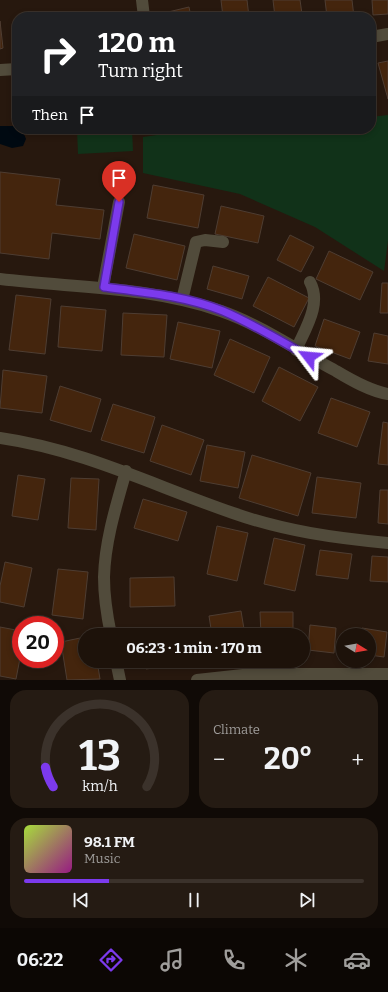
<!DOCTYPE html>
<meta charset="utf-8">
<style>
:root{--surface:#1d120a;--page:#251b13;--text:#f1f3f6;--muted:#a09e9c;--line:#3b322b;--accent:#7c3aed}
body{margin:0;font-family:Bitter,serif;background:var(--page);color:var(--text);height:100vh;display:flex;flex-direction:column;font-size:15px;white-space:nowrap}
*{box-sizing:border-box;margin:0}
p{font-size:13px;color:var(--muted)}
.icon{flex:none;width:22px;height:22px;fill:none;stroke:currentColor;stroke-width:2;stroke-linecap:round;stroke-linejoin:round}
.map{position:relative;height:680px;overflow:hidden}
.drawer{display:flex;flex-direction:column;gap:10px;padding:10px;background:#100a06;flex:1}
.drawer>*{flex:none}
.top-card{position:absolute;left:12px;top:12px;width:364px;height:122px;border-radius:16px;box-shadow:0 2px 6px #0003,0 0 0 1px var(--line);background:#202124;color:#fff;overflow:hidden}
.needle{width:26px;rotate:101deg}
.fabs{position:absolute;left:336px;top:628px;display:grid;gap:8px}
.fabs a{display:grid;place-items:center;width:40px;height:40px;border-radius:50%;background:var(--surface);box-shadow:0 2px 6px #0003,0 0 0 1px var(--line);font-size:20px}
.speed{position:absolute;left:12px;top:616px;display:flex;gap:8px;font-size:20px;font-weight:700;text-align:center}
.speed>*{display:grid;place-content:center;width:52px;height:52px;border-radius:50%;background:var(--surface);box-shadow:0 2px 6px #0003,0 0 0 1px var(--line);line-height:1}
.speed .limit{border:6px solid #d22;background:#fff;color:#111}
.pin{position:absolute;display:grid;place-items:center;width:34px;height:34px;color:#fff;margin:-41px -17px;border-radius:50% 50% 50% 0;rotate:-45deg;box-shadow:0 0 4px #0007}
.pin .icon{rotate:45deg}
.me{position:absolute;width:44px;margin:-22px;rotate:299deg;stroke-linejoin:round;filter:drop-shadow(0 0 3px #0008)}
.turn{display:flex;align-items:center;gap:14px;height:84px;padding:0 20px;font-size:18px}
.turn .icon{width:52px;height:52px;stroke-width:2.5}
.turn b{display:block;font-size:28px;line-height:34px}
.then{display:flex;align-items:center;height:38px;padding:0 20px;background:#0003;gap:8px;font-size:15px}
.big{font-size:30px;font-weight:700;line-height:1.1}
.drawer .tile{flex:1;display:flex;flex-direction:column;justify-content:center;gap:6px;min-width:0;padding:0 14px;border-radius:16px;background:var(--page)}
.drawer .dial{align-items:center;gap:0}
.dial svg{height:104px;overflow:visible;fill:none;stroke:var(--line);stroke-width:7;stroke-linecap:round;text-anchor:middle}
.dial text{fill:var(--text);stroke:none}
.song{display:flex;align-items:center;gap:12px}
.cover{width:48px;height:48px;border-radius:6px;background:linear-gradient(135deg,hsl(80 70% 55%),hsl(310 70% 35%))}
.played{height:4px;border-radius:2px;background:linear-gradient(90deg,var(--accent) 25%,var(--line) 25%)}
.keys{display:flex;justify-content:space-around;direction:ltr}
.heat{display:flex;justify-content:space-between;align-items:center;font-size:22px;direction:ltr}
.drawer .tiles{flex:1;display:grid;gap:10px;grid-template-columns:1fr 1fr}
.tile:last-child{grid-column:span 2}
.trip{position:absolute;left:78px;top:628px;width:232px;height:40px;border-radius:20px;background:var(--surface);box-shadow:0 2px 6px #0003,0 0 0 1px var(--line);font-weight:700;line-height:40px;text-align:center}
.tabs{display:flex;height:64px;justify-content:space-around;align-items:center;background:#0c0704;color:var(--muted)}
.tabs .icon{width:28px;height:28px}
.tabs .active{color:var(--accent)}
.tabs b{font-size:18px;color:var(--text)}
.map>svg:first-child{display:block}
.green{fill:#113219}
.water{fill:#000911}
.building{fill:#44250d;stroke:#4e3d32}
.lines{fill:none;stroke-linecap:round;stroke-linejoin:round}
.minor{stroke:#514b3b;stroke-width:12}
.route-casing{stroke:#51269a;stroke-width:10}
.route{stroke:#7c3aed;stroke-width:7}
</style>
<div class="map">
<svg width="388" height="680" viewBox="0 0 388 680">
<rect width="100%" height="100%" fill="#27180e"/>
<path class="green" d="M388,115v126l-4,30 -69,-44 -75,-33 -97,-21v-36l55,-8h173v-12z
M77,129h55l1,22 -55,3z"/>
<path class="water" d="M0,126h15l2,3h5l4,10 -3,7 -11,2 -12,-4z"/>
<path class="building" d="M221,0h26l2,17h-26z
M273,0h27l2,14 -27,3z
M325,0h27l2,17h-27z
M372,0h16v14l-15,1z
M189,7l2,10h-26l-1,-4z
M121,14v3h-25z
M0,21l3,27 -3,1z
M388,61v38l-10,-36z
M0,172l60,7 -4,26 48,5 -4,29 -48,-6 -3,26 -49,-6z
M153,185l51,10 -6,33 -51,-10z
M221,206l43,10 -6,27 -43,-9z
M134,234l51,12 -8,34 -51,-12z
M290,235l24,12 -13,25 -24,-12z
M329,251l44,21 -13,28 -44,-21z
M213,266l36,10 -7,23 -35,-10z
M268,277l41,21 -15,29 -41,-21z
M382,283h6v30h-8z
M16,295l35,4 -6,55 -36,-4z
M61,306l45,4 -4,41 -44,-4z
M123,313l44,2 -3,42 -43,-2z
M324,319l36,13 -10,27 -35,-13z
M178,322l42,9 -8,37 -42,-9z
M374,333l14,3v28l-20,-3z
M230,339l40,18 -16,36 -40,-18z
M279,367l39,20 -18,34 -38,-20z
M3,370l44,6 -5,37 -42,-5z
M60,386l41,13 -10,33 -41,-12z
M331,398l39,14 -13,35 -39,-14z
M113,404l42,13 -11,36 -43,-13z
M383,422l5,1v42l-10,-1z
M162,425l42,15 -13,35 -41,-14z
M207,445l38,7 -7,36 -38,-7z
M252,455l59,18 -13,43 -59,-18z
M18,475l27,4 -7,41 -26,-4z
M317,477l44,6 -5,35 -44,-5z
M71,478l28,1 -3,51 -28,-2z
M380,490h8v34l-10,-1z
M143,499l44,13 -9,29 -44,-13z
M217,526l31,7 -11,48 -30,-7z
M274,538l31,7 -10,46 -31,-7z
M320,550l32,4 -4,25 -32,-4z
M372,556l16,1v25l-18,-1z
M5,562l27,6 -8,39 -24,-5v-16z
M58,569l30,3 -5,47 -31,-4z
M174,577l1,29 -45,1v-29z
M241,611l4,24h-33l-3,-19z
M260,612h33v23h-32z
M310,625l26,3 -2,25 -26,-3z
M0,627l21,4v22l-5,26 -16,-3z
M362,628l25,4 -3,25 -15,-2v-20h-8z
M85,637v24h12l3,18 -33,1 -6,-38z
M145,661h43l1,2 -43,6z"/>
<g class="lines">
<path class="minor" d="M142,0l2,17
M371,37l17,-3
M0,70l17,-1
M0,279c74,9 149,7 221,32 40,14 77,40 115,60 15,9 34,20 52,23
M103,287l16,-85
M182,300l14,-58 9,-2 18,2
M296,350c9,-21 26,-46 14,-68
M0,438c84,12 154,48 233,75 51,18 102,25 155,30
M111,635c-4,-19 -7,-38 -7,-58 1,-36 12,-71 22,-106
M116,661l4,19
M197,680l55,-6h136"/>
</g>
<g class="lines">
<defs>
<path id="route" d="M119,202l-15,85c39,5 82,9 119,24 30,13 58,30 86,46"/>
</defs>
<use href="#route" class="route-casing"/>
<use href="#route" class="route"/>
</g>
</svg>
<div class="fabs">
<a><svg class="needle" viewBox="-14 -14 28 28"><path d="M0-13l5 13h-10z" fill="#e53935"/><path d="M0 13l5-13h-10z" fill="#a09e9c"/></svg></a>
</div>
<div class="speed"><div class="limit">20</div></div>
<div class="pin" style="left:119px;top:202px;background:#d93025"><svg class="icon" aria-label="arrive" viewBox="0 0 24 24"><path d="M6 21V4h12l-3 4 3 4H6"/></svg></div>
<svg class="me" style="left:309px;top:357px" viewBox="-20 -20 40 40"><path d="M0-17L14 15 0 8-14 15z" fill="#7c3aed" stroke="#fff" stroke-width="4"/></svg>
<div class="trip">06:23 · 1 min · 170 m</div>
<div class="top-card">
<div class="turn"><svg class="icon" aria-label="right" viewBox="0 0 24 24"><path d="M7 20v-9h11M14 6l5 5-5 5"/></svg><div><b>120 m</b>Turn right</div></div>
<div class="then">Then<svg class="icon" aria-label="arrive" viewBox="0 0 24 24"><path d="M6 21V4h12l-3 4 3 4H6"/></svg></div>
</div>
</div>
<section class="drawer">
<div class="tiles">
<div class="tile dial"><svg viewBox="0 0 100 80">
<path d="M14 69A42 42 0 1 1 86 69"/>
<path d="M14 69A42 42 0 0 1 8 54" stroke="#7c3aed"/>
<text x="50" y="56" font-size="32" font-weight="700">13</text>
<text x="50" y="72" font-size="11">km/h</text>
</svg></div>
<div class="tile"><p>Climate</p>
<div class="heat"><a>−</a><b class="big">20°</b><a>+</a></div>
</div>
<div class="tile">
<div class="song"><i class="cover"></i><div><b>98.1 FM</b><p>Music</p></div></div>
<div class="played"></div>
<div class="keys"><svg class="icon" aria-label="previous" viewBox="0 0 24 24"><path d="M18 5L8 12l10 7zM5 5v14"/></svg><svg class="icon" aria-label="pause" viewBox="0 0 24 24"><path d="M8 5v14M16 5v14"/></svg><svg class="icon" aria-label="next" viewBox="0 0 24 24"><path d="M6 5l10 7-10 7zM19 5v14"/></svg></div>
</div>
</div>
</section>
<nav class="tabs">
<b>06:22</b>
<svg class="icon active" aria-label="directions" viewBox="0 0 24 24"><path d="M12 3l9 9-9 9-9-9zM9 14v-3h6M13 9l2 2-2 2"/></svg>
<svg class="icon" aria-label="music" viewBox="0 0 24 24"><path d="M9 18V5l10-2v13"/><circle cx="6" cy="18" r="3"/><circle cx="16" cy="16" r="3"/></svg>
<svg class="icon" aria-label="phone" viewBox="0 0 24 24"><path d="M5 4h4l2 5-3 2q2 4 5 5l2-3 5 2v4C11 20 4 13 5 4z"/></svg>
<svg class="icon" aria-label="climate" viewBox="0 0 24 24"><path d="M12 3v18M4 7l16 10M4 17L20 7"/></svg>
<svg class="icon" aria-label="car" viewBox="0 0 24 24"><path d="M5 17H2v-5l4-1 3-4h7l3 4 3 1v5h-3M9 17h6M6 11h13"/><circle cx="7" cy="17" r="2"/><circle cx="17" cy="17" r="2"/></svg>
</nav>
